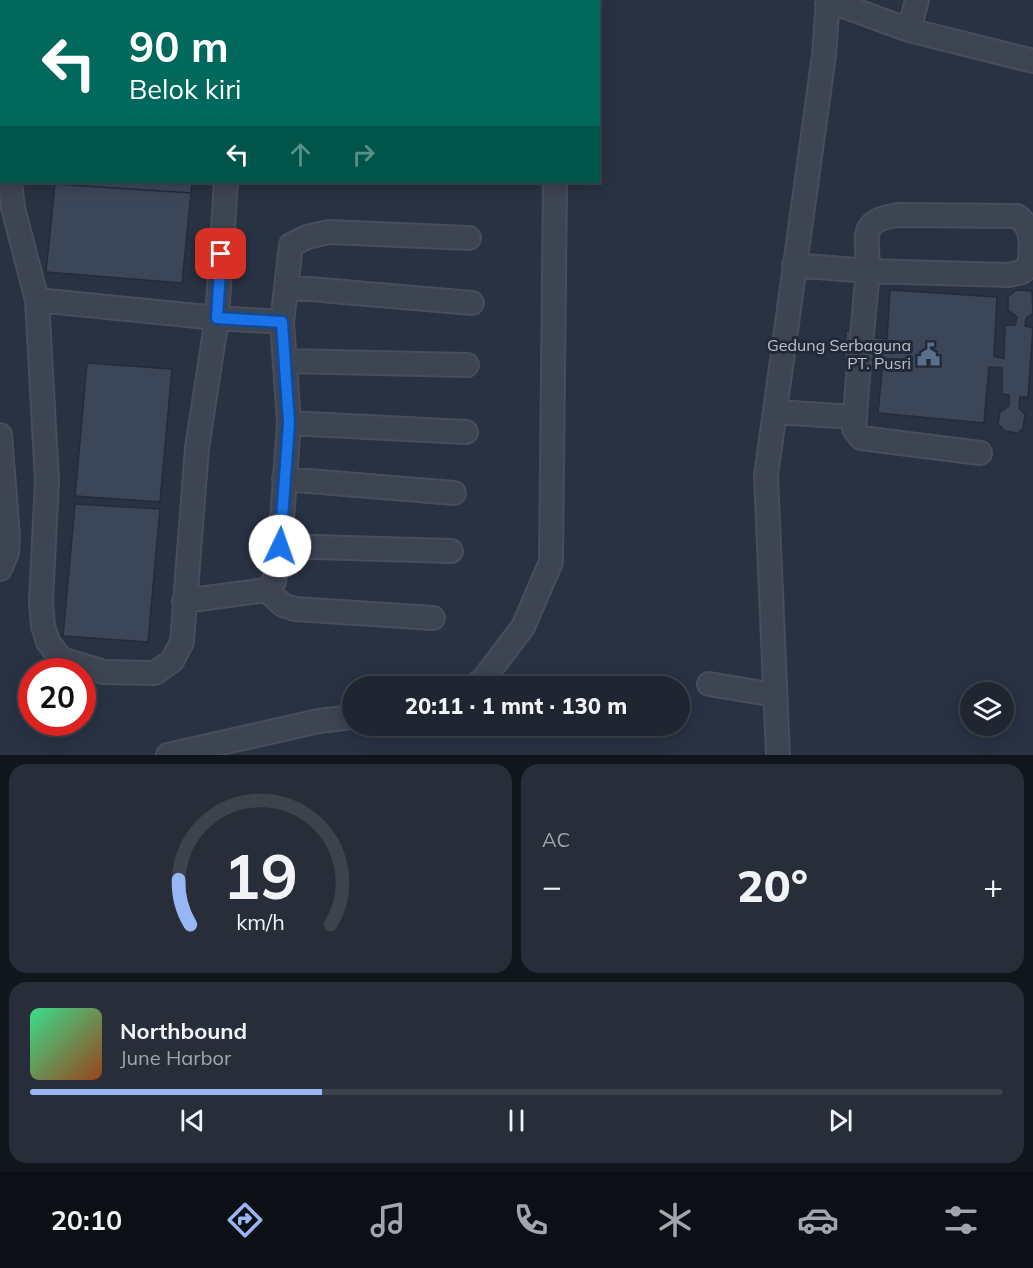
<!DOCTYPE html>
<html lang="id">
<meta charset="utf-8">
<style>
:root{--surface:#1f2632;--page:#272e3a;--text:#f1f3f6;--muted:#a1a5ac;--line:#3c434d;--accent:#98b5f4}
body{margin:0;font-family:Mulish,sans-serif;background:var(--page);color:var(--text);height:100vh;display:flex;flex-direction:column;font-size:22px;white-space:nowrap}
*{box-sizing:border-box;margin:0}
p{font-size:20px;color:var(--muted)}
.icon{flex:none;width:33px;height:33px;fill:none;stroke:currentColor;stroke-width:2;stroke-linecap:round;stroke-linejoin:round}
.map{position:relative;height:755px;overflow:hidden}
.side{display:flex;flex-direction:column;gap:9px;padding:9px;background:#11151c;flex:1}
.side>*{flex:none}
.guide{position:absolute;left:0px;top:0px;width:600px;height:183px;box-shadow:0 3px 15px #0003,0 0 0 2px var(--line);background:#00695c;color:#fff;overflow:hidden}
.fabs{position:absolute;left:960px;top:682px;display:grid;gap:12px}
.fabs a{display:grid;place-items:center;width:54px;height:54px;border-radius:50%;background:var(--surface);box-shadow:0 3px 15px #0003,0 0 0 2px var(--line);font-size:30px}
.speed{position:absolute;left:18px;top:658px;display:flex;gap:12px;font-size:30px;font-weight:700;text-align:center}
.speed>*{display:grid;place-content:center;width:78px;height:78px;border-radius:50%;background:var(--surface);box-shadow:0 3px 15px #0003,0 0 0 2px var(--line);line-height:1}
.speed .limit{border:9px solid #d22;background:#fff;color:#111}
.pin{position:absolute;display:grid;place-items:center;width:51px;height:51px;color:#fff;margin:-26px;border-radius:12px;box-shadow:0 3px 9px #0006}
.me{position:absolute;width:66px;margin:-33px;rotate:3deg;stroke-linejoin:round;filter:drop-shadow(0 0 4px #0008)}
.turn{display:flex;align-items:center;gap:21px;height:126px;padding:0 30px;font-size:27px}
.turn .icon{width:78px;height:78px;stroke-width:2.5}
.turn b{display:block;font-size:42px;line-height:51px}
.lanes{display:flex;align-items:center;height:57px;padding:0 30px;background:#0003;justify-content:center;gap:30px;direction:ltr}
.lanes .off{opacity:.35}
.big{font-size:45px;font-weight:800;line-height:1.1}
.side .tile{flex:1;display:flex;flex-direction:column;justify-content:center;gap:9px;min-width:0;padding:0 21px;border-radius:18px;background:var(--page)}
.side .dial{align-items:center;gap:0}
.dial svg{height:156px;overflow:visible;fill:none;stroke:var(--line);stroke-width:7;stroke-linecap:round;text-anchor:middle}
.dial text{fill:var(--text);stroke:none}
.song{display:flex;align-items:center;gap:18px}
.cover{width:72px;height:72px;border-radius:9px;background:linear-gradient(135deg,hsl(150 70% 55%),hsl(20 70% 35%))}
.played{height:6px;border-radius:3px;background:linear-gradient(90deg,var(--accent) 30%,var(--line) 30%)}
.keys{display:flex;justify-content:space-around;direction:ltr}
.heat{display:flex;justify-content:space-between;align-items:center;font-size:33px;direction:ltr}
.side .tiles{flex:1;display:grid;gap:9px;grid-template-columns:1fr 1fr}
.tile:last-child{grid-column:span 2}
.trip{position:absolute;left:342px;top:676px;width:348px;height:60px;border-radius:30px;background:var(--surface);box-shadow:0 3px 15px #0003,0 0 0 2px var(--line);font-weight:800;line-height:60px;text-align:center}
.tab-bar{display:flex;height:96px;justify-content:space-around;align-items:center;background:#0c0f14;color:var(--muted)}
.tab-bar .icon{width:42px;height:42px}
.tab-bar .current{color:var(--accent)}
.tab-bar b{font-size:27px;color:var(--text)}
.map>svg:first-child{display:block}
.building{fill:#3b4658;stroke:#242b3a;stroke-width:1.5}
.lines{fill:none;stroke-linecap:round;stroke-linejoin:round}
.minor-casing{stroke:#474d5c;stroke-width:26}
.minor{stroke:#3d4452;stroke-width:22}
.route-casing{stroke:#114b97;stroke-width:15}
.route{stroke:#1a73e8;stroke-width:10}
.labels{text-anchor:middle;stroke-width:6;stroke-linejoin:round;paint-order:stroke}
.poi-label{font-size:16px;fill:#bac0cc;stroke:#222938;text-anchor:end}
</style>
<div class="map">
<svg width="1033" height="755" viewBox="0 0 1033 755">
<rect width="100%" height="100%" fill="#293243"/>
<path class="building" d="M56,182h136l-1,11 -136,-9z
M55,184l136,9 -9,90 -136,-11z
M890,290l107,7 -3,59 10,3 1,-34h10l2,-8 -9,-7v-13l8,-7 16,1 1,23 -7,4 -1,8 8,2 -5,69h-8l-1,11 6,6 -2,15 -6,4 -12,-2 -7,-7 2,-12 9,-6v-11l-7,-1v-26l-13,-1 -5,56 -106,-10 5,-53 -16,-1v4l-23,-3 2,-29 22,2v4l19,2z
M87,363l85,6 -12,133 -85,-6z
M75,504l85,5 -12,133 -85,-6z"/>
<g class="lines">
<defs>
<path id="minor" d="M243,2l1,-2
M501,2l1,-2
M561,2v-2
M827,4l19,3 63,23 124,31
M0,10l2,4
M909,30l8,-30
M10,182l3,26 24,92 10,181 -6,121 2,24 5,16 13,17 43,13 51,1 17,-12 10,-19 15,-194 20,-130 9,-136
M898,215l119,1c16,11 15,29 12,49l-7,7 -13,3 -141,-4c0,-35 -11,-50 30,-56z
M794,265l74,6 -6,63
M286,287l186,16
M37,300l180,18 65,4 7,101 -9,123 -6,36 -8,8 -82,11
M282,322l9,-77 16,-8 22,-5 140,6
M285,361l182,4
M859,363l-5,66 7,9 119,15
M776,412l78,5
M289,423l177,9
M0,435l8,101 -1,17 -7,16
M284,479l170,14
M280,546l171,5
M266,590l17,15 12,4 138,9
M709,684l66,11
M472,687l10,-6 41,-54 28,-65 4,-380
M168,755l151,-34 33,-4
M778,755l-12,-279 58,-421 4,-55"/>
</defs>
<use href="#minor" class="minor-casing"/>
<use href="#minor" class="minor"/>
</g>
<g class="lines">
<defs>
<path id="route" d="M221,254l-4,64 65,4 7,101 -9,123"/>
</defs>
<use href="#route" class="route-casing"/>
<use href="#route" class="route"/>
</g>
<defs>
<symbol id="civic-bare" viewBox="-9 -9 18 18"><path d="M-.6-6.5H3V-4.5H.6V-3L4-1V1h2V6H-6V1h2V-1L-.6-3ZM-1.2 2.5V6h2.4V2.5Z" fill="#5c6f8a" stroke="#222938" stroke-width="2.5" paint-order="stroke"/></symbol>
</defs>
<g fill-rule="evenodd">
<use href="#civic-bare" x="912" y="338" width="33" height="33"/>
</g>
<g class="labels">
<g class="poi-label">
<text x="911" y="351">Gedung Serbaguna<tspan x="911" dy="18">PT. Pusri</tspan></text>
</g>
</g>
</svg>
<div class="fabs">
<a><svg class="icon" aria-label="layers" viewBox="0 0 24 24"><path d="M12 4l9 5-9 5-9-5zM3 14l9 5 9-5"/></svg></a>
</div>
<div class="speed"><div class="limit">20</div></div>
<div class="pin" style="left:221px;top:254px;background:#d93025"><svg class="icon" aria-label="arrive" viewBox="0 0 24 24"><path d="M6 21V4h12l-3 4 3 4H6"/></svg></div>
<svg class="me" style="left:280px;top:546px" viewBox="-20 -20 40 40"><circle r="19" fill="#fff"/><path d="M0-13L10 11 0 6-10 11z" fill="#1a73e8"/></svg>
<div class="trip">20:11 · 1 mnt · 130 m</div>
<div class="guide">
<div class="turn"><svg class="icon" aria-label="left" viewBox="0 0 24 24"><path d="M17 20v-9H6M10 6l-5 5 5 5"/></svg><div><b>90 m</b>Belok kiri</div></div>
<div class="lanes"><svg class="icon" aria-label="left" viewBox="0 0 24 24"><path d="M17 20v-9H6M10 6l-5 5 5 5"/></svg><svg class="icon off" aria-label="ahead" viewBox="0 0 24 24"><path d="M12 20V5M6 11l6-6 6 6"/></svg><svg class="icon off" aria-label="right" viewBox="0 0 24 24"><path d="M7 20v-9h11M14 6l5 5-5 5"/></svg></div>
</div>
</div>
<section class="side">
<div class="tiles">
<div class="tile dial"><svg viewBox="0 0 100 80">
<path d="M14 69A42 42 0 1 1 86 69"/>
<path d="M14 69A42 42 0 0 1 8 46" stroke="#98b5f4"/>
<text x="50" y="56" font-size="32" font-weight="700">19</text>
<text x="50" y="72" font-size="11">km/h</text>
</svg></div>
<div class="tile"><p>AC</p>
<div class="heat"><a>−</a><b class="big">20°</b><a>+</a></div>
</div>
<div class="tile">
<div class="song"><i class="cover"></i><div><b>Northbound</b><p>June Harbor</p></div></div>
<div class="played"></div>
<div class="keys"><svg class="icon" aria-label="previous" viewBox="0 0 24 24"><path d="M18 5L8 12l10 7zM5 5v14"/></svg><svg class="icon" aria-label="pause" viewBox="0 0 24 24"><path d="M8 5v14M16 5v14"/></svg><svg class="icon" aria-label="next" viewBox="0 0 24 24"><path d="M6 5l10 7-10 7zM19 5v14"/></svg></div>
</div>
</div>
</section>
<nav class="tab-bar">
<b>20:10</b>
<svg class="icon current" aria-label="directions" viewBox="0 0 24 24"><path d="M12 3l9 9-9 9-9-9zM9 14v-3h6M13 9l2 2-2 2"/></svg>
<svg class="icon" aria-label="music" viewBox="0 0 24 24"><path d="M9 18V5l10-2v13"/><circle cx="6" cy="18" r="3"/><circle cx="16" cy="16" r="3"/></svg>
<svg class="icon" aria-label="phone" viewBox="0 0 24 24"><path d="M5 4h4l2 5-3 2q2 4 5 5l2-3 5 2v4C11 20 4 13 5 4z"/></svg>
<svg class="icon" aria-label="climate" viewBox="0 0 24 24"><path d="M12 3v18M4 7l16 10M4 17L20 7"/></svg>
<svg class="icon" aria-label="car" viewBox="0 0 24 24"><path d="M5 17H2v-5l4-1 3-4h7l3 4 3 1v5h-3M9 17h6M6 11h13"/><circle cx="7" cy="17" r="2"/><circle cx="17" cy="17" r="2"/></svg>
<svg class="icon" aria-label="filters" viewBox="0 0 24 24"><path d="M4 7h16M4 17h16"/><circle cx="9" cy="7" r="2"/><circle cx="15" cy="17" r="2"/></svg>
</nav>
